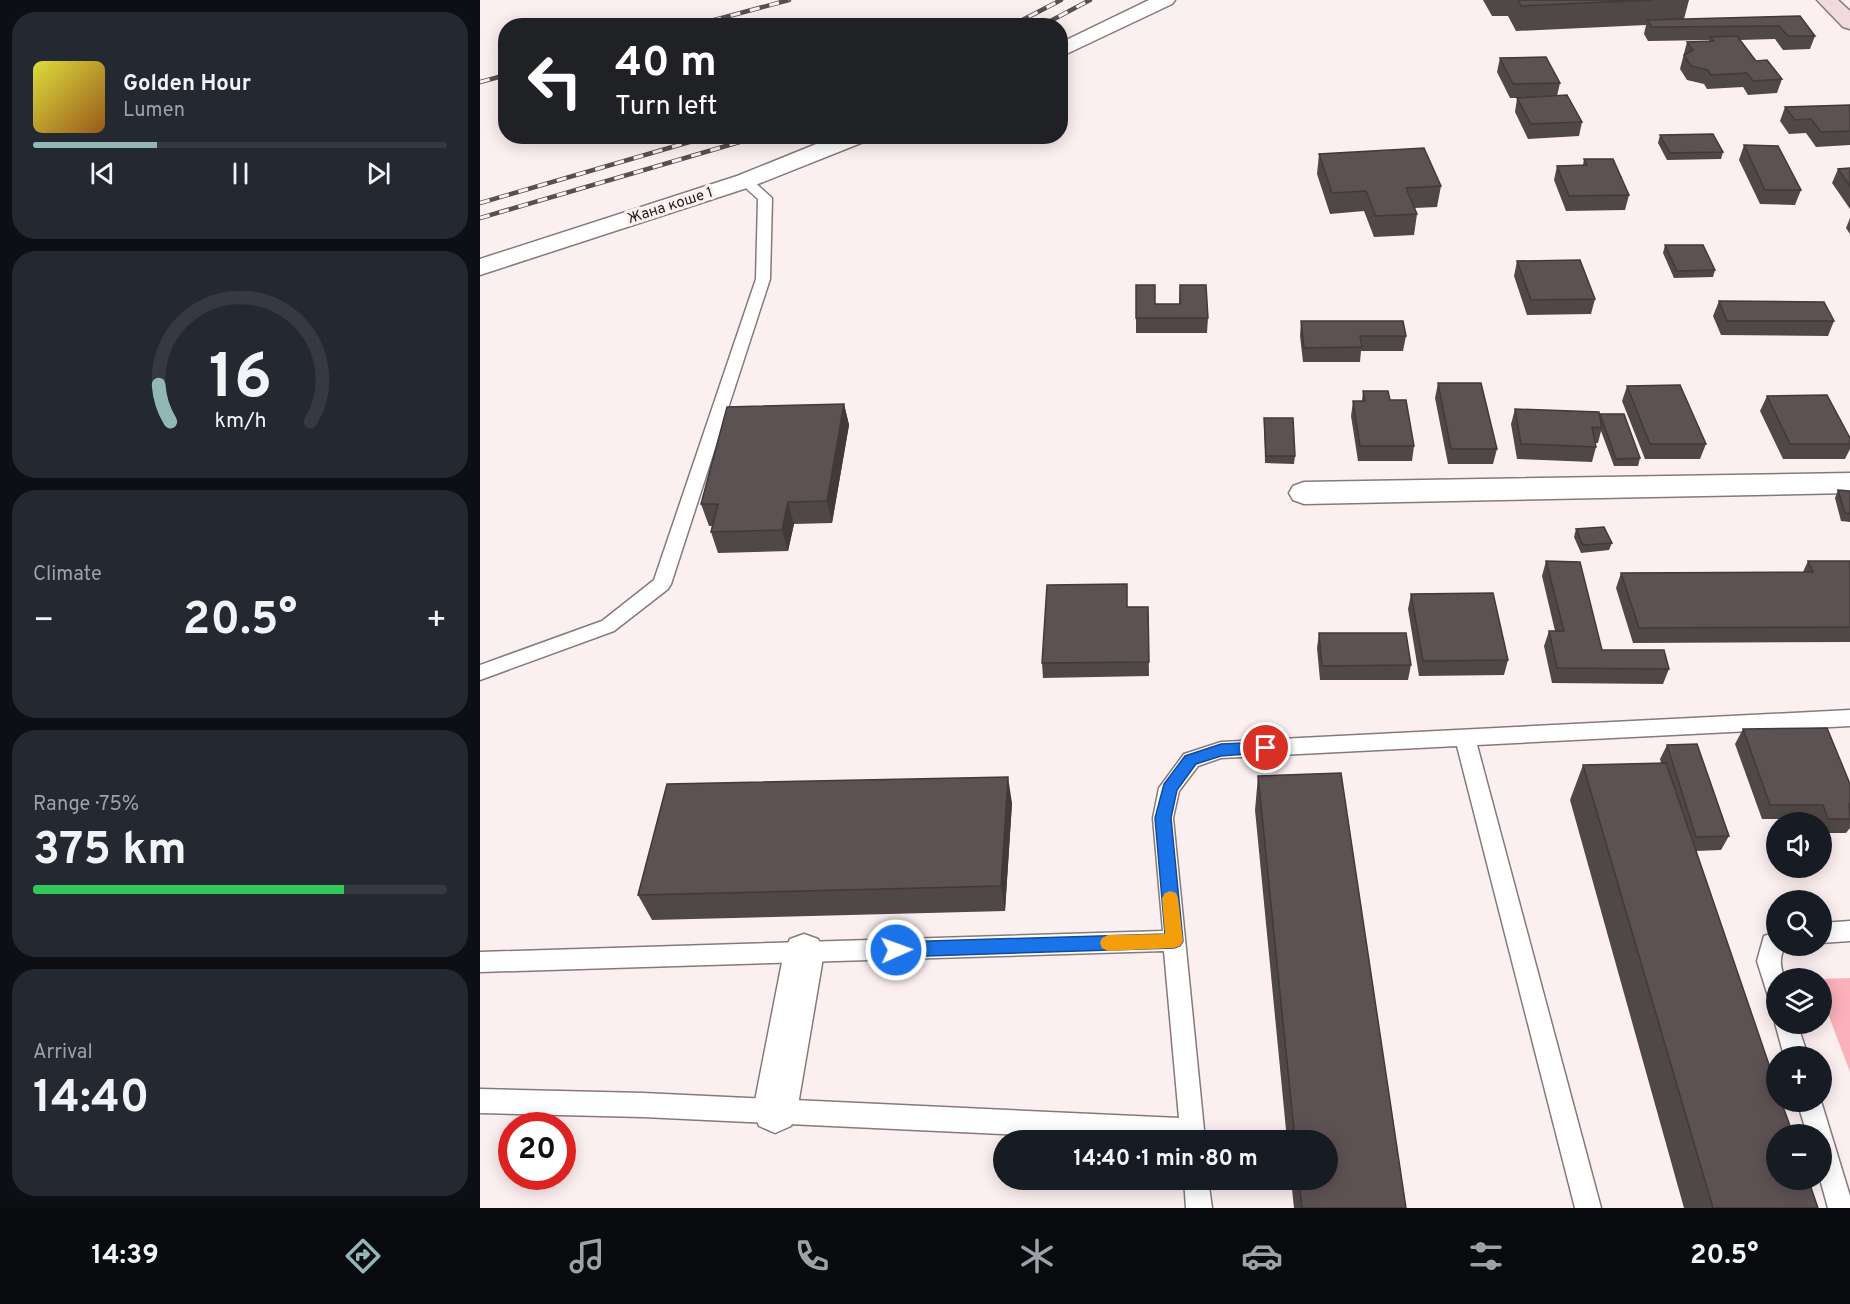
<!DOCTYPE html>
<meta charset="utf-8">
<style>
:root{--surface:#171b24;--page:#242831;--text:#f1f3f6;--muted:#9ea1a6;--line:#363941;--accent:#93b6b6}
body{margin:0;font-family:Overpass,sans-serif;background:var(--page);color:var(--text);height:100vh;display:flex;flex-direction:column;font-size:22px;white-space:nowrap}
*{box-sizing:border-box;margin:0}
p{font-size:20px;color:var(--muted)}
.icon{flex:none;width:33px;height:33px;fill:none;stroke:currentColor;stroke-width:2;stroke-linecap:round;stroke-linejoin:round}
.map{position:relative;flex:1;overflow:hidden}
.sheet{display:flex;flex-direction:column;gap:12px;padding:12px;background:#0d0f14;width:480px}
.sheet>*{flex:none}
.guide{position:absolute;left:18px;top:18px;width:570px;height:126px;border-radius:24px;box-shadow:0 3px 15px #0003;background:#202124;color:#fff;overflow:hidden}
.controls{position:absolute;left:1286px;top:812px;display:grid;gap:12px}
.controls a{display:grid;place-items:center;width:66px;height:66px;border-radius:50%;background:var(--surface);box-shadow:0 3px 15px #0003;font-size:30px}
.speed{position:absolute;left:18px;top:1112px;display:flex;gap:12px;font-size:30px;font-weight:700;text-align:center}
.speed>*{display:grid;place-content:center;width:78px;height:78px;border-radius:50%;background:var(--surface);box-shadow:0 3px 15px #0003;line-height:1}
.speed .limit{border:9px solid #d22;background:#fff;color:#111}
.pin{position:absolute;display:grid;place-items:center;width:51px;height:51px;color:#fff;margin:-26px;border:3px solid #fff;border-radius:50%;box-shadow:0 2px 6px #0007}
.me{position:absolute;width:66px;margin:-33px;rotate:88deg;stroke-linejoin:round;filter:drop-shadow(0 0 4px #0008)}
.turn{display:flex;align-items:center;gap:21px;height:126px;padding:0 18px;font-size:27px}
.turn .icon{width:78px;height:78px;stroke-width:2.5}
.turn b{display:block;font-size:42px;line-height:51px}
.big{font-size:45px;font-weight:700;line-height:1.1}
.sheet .card{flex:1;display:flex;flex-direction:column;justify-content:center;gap:9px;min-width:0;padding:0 21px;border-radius:24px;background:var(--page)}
.sheet .dial{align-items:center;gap:0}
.dial svg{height:156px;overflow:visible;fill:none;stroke:var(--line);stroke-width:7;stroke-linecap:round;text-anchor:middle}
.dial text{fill:var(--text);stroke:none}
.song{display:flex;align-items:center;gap:18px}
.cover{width:72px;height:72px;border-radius:9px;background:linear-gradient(135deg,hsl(60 70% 55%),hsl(30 70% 35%))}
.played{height:6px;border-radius:3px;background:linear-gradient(90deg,var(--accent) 30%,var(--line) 30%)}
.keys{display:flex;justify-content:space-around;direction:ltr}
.heat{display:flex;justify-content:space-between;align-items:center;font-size:33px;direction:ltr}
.charge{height:9px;border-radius:4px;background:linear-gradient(90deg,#34c759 75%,var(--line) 0)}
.trip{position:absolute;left:513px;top:1130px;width:345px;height:60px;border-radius:30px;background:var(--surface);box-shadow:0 3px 15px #0003;font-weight:700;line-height:60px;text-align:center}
.menu{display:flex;height:96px;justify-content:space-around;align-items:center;background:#090b0e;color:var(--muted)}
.menu .icon{width:42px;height:42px}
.menu .active{color:var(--accent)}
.menu b{font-size:27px;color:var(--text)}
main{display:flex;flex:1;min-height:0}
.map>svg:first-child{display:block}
.green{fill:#fbb0bb}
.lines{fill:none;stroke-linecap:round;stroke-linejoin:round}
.service-casing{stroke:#85797b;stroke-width:3}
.minor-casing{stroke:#85797b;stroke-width:3}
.tertiary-casing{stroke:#85797b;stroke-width:3}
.secondary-casing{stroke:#85797b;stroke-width:3}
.service{fill:#fff;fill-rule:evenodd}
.minor{fill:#fff;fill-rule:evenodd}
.tertiary{fill:#fff;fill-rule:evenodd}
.secondary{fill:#f1dadd;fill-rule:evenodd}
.rail-casing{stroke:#565050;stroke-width:4.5}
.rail{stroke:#fceff0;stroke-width:3;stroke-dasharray:10;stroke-linecap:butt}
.wall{fill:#504747}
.shaded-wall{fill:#41393a}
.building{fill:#5d5253;stroke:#41393a;stroke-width:1.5}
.route{fill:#1a73e8;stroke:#114b97;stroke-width:1.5}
.slow{fill:#f59e0b}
.labels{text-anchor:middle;stroke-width:6;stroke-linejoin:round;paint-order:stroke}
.far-street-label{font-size:15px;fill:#262121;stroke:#fceff0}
</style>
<main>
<section class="sheet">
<div class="card">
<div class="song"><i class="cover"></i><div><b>Golden Hour</b><p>Lumen</p></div></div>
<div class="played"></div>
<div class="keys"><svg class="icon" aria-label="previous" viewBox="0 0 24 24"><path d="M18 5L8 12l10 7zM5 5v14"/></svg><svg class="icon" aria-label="pause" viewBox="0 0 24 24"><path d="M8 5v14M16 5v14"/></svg><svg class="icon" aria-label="next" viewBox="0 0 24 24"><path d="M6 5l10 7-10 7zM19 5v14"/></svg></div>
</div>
<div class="card dial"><svg viewBox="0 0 100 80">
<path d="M14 69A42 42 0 1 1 86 69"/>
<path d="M14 69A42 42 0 0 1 8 50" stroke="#93b6b6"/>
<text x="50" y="56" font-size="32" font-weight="700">16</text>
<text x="50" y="72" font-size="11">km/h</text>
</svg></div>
<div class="card"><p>Climate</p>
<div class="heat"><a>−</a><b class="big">20.5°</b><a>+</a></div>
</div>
<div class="card"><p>Range · 75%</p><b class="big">375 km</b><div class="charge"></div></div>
<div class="card"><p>Arrival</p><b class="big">14:40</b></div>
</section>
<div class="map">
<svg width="1370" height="1208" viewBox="0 0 1370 1208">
<rect width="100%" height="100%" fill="#fceff0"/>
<path class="green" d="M1370,978v94l-29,-77v-16z"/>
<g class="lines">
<defs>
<path id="service" d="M265,177l5,1 22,20 -2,81 -99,305 -3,5 -54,42 -134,49v-15l122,-44 52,-41 102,-301 2,-80 -20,-18z
M1370,710v16l-373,19 124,463h-26l-118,-462 -236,12 -23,8 -19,25 -6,27 32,322h-77l-485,-23 -163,-4v-24l163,4 536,25 -15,-167 -684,21v-20l683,-21 -10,-113 6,-30 25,-34 37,-12z
M1370,921v20l-29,2v-20z
M1296,932v13h10c-7,12 -6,19 -2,33h-8v21l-8,-3 -11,-35 7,-25z
M1296,1020v3h21l11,33h-24l-9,-33z
M1317,1101h24l29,95v12h-22l-8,-29 1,-45h-14z
M704,1179h24l4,29h-26z"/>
<path id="minor" d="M1370,473v20l-546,11 -11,-4 -4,-7 4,-7 11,-4z
M324,934l14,5 6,13 -27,159 -6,15 -16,7 -16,-7 -6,-15 31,-159 6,-13z"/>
<path id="tertiary" d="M669,0h26l-3,4 -112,53v-14z
M356,136h33l-3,5 -113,45 -273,89v-16l257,-83z"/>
<path id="secondary" d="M1337,0h21l12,11v18l-7,-2z"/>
</defs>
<use href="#service" class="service-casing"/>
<use href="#minor" class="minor-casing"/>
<use href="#tertiary" class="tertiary-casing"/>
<use href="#secondary" class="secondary-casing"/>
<use href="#service" class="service"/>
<use href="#minor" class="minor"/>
<use href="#tertiary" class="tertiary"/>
<use href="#secondary" class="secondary"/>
<defs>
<path id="rail" d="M212,26l97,-26
M531,26l50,-26
M561,26l49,-26
M0,82l26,-7
M0,203l230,-67
M0,218l280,-82"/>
</defs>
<use href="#rail" class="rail-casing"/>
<use href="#rail" class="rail"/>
</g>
<path class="wall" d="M1003,0h206l-5,19 116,-3 15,20 -5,13 -27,1 -8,-11 -35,1 16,21 26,18 -5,14 -29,2 -5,-8 -36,2 -3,-5 -17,-4 -7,-11 7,-27h22v-2l-61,1 -4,-7 2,-9 -130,6 -8,-15h-16z
M1020,58l60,25 -3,13 25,26 -3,14 -51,3 -13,-27 2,-14h-7l-13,-26z
M1370,105v40l-34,2 -10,-14 -17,1 -9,-13 5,-14z
M1180,135l63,17 -2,7 -54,1 -9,-17z
M1264,145l57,45 -6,15 -35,-1 -21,-44z
M839,154l122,32 -4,21 -22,1 2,6 -3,21 -40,2 -10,-26 -34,3 -13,-40z
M1104,159l45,36 -4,15 -59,1 -12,-31 3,-14 26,-1z
M1370,168v41l-18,-26 6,-14z
M1370,218v16l-4,-6z
M1185,245l50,25 -2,7 -39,1 -11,-25z
M1037,261l78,38 -4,15 -64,1 -13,-39z
M656,285l19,19h24l1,-19 28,33 -1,15h-71z
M1239,301l115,20 -6,15 -107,-1 -8,-19z
M821,321l105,15 -3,15h-42l-1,11h-57l-3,-26z
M958,383l59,66 -4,15h-45l-13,-66z
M1147,386l79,58 -6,15h-55l-23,-58z
M883,391l27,9 24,46 -2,15h-54l-7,-45 2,-15h9z
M1287,396l83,48v5l-5,10h-62l-23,-48z
M364,404l5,21 -17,98 -38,1 -6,27 -70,2 -7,-21 1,-6h-3l-8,-22z
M1035,409l85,8v-3l40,44 -2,8h-24l-13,-35 -3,12h-3l1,4 -4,15 -75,-3 -6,-35z
M784,418l31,38 -1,8 -29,-1z
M1358,490l12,1v31l-9,-1 -6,-23z
M1096,529l36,14 -3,7 -28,3 -7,-16z
M1066,561l56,89 67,19 -6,15 -111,-1 -8,-37 5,-15h6l-13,-55z
M1328,561h42v81l-217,1 -17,-55 5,-15 182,-1z
M931,594l97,66 -4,15 -85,1 -11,-67z
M647,607h21l1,69 -106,2 -1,-15z
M839,633l92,32 -3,15h-88l-3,-32z
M1263,729l107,55v44l-4,5h-25v-11h-6l-1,-3h-52l-27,-75z
M1187,745l62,91 -8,14 -25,1 122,357h-134l-114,-408 13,-35 78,-2 -1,-4z
M778,776l148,432h-112l-3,-29h37v-39h-41l-32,-330z
M532,803l-7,108 -353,9 -14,-25z"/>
<path class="shaded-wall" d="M364,404l5,21 -17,98 -5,-22z
M308,502l6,22 -6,27 -6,-21z
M528,777l4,26 -7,108 -4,-25z"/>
<path class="building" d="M1038,0h133l-130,6z
M1320,16l15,20h-27l-9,-10 -127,1 -5,-7z
M1257,36l19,25 11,-1 15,19 -29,2 -6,-8 -36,2 -3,-5 -17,-4 -7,-11 9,-5 -6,-8 27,-1 -4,-4z
M1066,57l14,26 -47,1 -13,-26z
M1087,95l15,27 -51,2 -14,-26z
M1370,105v26l-29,1 -10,-13 -16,1 -10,-13z
M1233,134l10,18 -53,1 -10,-18z
M1264,145l34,1 23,44h-36z
M944,148l17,38 -35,2 11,26 -41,2 -10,-25 -34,2 -13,-39z
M1104,159h29l16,36 -60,1 -12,-30 30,-1z
M1370,168v18l-12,-17z
M1185,245h38l12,25 -38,1z
M1100,260l15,39 -64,1 -14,-39z
M656,285h19v19h25v-19h26l2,33h-72z
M1239,301l105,1 10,19h-107z
M821,321h102l3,15h-46l2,11 -58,1z
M958,383h43l16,66h-46z
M1200,385l26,59h-56l-23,-58z
M883,391h25l2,9h16l8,46h-54l-7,-45h12z
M1347,395l23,43v6h-60l-23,-48z
M364,404l-17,97 -39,1 -6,28 -71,2 7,-28h-17l26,-97z
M1035,409l84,3 3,16 -10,-1 4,20 -75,-3z
M1120,414h24l16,44 -24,1z
M784,418h29l2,38h-29z
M1358,490l12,1v23l-5,-1z
M1124,527l8,16 -29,2 -7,-16z
M1066,561l34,1 22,88h62l5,19 -112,-1 -8,-37h15z
M1328,561h42v66l-211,1 -18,-55 192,-1z
M647,584v23h21l1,55 -107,1 5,-78z
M1013,593l15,67 -85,1 -12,-67z
M839,633h87l5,32 -89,1z
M1347,728l23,56v20h-1l1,15h-22l-5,-14h-53l-27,-76z
M1217,744l32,92 -33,1 -29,-92z
M1186,763l110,322v16h5l12,33h-17v45h32l10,29h-105l-130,-443z
M861,773l65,435h-104l-3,-29h29v-39h-33l-37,-364z
M528,777l-7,109 -363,9 29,-111z"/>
<path class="route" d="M786,742l5,2 2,4 -2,4 -50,4 -25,8 -19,26 -6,28 12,123 -3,5 -6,2 -278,9 -6,-2 -2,-5 2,-6 6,-2 269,-8 -10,-116 9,-34 21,-28 36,-12z"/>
<path class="slow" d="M690,891l6,2 2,5 5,43 -3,5 -6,2 -66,3 -6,-3 -2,-5 2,-5 6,-3 57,-1 -3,-36 3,-5z"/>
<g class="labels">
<g class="far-street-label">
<text transform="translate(190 205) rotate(-18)" y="5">Жана коше 1</text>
</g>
</g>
</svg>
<div class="controls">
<a><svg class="icon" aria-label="sound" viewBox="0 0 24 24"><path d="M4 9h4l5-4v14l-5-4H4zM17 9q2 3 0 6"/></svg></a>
<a><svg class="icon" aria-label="search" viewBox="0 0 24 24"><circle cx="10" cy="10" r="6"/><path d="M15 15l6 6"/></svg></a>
<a><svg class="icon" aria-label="layers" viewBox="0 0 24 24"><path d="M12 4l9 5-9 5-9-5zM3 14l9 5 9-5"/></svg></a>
<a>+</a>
<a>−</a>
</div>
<div class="speed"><div class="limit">20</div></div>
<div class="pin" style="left:786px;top:748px;background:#d93025"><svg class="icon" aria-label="arrive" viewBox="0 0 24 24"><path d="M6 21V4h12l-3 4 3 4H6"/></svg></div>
<svg class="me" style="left:416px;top:950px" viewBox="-20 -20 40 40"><circle r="17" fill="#1a73e8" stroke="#fff" stroke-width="3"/><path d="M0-11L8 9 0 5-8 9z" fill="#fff"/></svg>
<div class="trip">14:40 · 1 min · 80 m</div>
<div class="guide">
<div class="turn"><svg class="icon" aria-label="left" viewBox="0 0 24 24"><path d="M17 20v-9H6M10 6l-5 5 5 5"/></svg><div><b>40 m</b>Turn left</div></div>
</div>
</div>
</main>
<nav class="menu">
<b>14:39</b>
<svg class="icon active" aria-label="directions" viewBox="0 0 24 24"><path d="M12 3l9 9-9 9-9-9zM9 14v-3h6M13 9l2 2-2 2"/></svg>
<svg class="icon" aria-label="music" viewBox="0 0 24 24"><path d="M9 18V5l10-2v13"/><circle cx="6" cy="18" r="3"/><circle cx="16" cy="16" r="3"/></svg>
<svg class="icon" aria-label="phone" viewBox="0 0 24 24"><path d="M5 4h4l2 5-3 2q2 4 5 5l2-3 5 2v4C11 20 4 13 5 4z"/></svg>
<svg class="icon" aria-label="climate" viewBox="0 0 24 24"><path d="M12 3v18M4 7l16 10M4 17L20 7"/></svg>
<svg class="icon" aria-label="car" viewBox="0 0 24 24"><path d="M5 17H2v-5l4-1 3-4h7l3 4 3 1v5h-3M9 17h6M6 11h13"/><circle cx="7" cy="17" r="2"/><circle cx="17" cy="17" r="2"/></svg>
<svg class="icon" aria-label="filters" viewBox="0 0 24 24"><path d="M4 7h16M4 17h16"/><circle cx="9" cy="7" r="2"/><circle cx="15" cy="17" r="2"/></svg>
<b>20.5°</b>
</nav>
